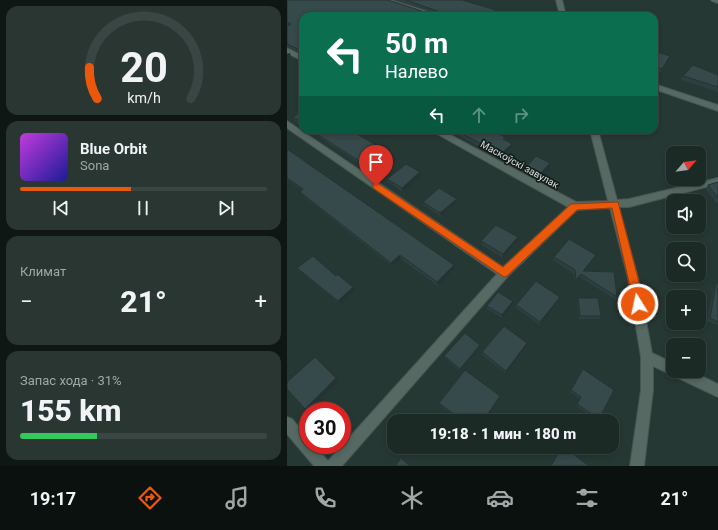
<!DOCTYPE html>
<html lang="ru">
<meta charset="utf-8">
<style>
:root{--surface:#1c2a26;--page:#293632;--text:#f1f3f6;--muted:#a0a7a7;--line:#3a4643;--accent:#ea580c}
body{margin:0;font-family:Roboto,sans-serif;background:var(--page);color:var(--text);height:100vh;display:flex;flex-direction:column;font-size:15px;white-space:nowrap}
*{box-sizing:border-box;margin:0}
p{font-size:13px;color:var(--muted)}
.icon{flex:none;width:22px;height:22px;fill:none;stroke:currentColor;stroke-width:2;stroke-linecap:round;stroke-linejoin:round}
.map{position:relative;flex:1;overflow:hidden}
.side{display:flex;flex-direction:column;gap:6px;padding:6px;background:#0f1715;width:287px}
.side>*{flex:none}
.banner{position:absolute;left:12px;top:12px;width:359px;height:122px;border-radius:12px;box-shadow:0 2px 6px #0003,0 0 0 1px var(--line);background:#0b6e4f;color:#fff;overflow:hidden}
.needle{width:26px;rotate:62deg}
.fabs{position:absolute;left:379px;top:146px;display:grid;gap:8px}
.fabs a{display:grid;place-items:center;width:40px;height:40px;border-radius:8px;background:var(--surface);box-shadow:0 2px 6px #0003,0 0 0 1px var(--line);font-size:20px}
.speed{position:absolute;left:12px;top:402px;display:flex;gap:8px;font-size:20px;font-weight:700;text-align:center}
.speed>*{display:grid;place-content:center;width:52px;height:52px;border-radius:50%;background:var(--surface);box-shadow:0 2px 6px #0003,0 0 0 1px var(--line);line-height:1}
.speed .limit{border:6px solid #d22;background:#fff;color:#111}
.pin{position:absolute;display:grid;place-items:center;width:34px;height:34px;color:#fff;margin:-41px -17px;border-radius:50% 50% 50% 0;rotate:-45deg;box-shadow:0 0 4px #0007}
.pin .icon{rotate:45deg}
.me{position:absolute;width:44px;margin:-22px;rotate:350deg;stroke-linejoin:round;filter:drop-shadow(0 0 3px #0008)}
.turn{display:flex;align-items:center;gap:14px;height:84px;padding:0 20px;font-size:18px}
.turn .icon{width:52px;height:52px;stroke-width:2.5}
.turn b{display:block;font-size:28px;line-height:34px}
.lanes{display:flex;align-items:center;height:38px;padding:0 20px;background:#0003;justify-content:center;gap:20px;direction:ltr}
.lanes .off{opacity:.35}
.big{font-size:30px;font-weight:800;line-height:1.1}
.side .widget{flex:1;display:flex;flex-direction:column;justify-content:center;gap:6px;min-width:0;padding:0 14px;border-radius:12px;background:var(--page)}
.side .dial{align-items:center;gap:0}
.dial svg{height:104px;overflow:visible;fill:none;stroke:var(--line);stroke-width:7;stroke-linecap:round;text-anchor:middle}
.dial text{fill:var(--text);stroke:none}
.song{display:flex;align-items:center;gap:12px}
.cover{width:48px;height:48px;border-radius:6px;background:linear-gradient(135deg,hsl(290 70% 55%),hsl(240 70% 35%))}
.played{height:4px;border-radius:2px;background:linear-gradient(90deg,var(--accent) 45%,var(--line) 45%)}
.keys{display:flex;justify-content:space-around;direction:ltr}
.heat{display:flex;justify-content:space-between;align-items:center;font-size:22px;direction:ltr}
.charge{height:6px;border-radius:3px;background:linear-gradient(90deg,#34c759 31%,var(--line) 0)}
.trip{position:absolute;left:100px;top:414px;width:232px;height:40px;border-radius:12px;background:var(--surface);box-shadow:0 2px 6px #0003,0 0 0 1px var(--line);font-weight:800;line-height:40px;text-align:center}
.tabs{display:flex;height:64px;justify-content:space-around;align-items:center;background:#0b110f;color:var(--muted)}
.tabs .icon{width:28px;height:28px}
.tabs .on{color:var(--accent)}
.tabs b{font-size:18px;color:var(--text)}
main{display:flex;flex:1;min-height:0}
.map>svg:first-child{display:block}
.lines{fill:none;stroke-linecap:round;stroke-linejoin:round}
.street-casing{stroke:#465551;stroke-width:2}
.street{fill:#566963;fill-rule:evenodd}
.wall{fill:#2e3f40}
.shaded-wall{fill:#263334}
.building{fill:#36494b;stroke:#263334}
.route{fill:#ea580c;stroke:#983908}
.labels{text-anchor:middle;stroke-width:3.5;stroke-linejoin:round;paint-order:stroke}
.street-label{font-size:10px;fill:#d5dfdc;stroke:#151d1b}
</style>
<main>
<section class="side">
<div class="widget dial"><svg viewBox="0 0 100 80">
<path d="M14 69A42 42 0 1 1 86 69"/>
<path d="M14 69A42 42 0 0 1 8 45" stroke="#ea580c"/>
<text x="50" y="56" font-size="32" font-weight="700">20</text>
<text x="50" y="72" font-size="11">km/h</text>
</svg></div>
<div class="widget">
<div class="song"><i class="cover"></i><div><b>Blue Orbit</b><p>Sona</p></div></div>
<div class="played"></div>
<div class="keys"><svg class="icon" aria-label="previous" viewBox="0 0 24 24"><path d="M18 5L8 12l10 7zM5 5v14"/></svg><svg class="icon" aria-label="pause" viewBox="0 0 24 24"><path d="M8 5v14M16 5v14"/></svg><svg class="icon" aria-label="next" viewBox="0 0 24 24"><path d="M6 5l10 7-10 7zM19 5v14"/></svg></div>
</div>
<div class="widget"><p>Климат</p>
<div class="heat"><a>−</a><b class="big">21°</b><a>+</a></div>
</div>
<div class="widget"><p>Запас хода · 31%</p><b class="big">155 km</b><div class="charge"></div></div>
</section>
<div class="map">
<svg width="431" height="466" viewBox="0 0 431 466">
<rect width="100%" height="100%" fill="#263833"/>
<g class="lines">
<defs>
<path id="street" d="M95,0h9l51,16h-10z
M269,0h6l4,16h-6z
M424,0h7v3l-6,-2z
M0,48l16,8v5l-16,-8z
M367,84l64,21v6l-64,-22z
M0,121l216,146 65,-60 -138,-77h11l135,72 32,-1 -18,-71h8l19,70 12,-1 89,-21v6l-89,23h-10l19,71 14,75 21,10v8h18l27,13v13l-65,-31v24l-9,76h-14l11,-76v-33l-13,-79 -18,-70 -33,2 -69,66 -166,190h-28l-27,-32v-17l5,2 16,19v7h6l14,16 169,-187 -210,-146z"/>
</defs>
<use href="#street" class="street-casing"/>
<use href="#street" class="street"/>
</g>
<path class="wall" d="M0,0l144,14 4,-1 -39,-13h66l34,10v4l-2,2h-191v35l-4,2 -12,-6z
M367,51l15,9 -8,12 -7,-2z
M431,75v17l-37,-12 2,-4z
M16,110v16l-9,-5 -1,-4z
M23,130h42v1l32,22 -19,14 -48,-31 -1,-3z
M161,130h43l14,7v3l7,4v3l-11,11z
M0,149l167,116 1,3 -17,18 -37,-27 -9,7 -90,-71 -2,-3 2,-2 -15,-10z
M263,163v4l-9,10 -14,-8v-3z
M134,176l-18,16 -15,-10 -1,-3z
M431,182v23l-12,-16 2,-4z
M170,199v3l-16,15 -17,-12 -1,-3z
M231,240l-15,18 -21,-13 -1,-4z
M267,257l41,1 -10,13 32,26 -1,3 -36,-23 -5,6 -1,-9 -21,-14z
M10,268l39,8 17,11 2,3 -15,14 -40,-33z
M429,283l2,1v41l-11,-4 7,-35z
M291,298l23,18 -1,3h-21l-2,-18z
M272,300l-19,25 -24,-17v-3z
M226,301v3l-11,14 -15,-9v-3z
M240,346l-21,27 -24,-18v-3z
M193,347l-20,24 -15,-13 -1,-2z
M296,369l16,50 -1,2 -22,-15 4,-7 -10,-7z
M213,396v2l-15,23h-24l-21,-16 -1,-2z"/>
<path class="shaded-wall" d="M209,10v4l-2,2h-5z
M15,47l1,4 -4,2 -1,-4z
M3,53l1,4 -4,2v-5z
M383,56l-1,4 -8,12 1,-3z
M225,144v3l-11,11v-4z
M96,149l1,4 -19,14 -1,-3z
M263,163v4l-9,10v-4z
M133,172l1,4 -18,16 -1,-4z
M170,199v3l-16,15 -1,-4z
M231,237v3l-15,18v-4z
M113,255l1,4 -9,7 -1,-3z
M309,255l-1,3 -13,16 1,-3z
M167,265l1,3 -17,18 -1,-4z
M294,274l-1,3 -5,6 1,-3z
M66,287l2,3 -15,14 -2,-3z
M273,297l-1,3 -19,25v-3z
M226,301v3l-11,14v-3z
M240,343v3l-21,27v-2z
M193,345v2l-20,24v-2z
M49,378l3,3 -31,30 -3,-2z
M213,396v2l-15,23h-2z"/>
<path class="building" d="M0,0h101l43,14 12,-1 -37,-13h56l34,10 -7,6h-108l-3,-1 -1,1h-74v31h-1l-4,2 -11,-5v-18l4,-2 -4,-2z
M367,51l16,5 -8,13 -8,-3z
M406,65l25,10v12l-35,-11z
M16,110v13l-10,-6z
M28,130h35l33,19 -19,15 -49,-31 2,-2z
M168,130h36l14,7 -2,2 9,5 -11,10z
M0,149l167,116 -17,17 -37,-27 -9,8 -91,-71 3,-3 -16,-11z
M249,156l14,7 -9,10 -14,-7z
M119,164l14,8 -18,16 -15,-9z
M431,182v16l-10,-13z
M152,188l18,11 -17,14 -17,-11z
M209,225l22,12 -15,17 -22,-13z
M282,239l27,16 -13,16 31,1 3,25 -36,-23 -5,6 -1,-10 -21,-13z
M26,256l23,20 1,-2 16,13 -15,14 -41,-33z
M249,281l24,16 -20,25 -24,-17z
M429,283l2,1v38l-8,-4z
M211,292l15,9 -11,14 -15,-9z
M291,298h20l3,18h-21z
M217,326l23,17 -21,28 -24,-19z
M178,333l15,12 -20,24 -16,-13z
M28,357l21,21 -31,31 -18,-20v-7z
M296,369l31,21 -15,29 -22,-15 4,-7 -10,-7z
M178,370l35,26 -17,25h-20l-24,-18z
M275,447h2l25,19h-38z
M114,458l9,8h-15z"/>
<path class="route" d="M89,182l127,85 68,-63 47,-2 20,76 5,26 -2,3h-7l-1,-3 -5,-26 -16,-70 -35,2 -70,66 -3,1 -131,-89v-5z"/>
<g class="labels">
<g class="street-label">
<text transform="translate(233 164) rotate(29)" y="4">Маскоўскі завулак</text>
</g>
</g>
</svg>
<div class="fabs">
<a><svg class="needle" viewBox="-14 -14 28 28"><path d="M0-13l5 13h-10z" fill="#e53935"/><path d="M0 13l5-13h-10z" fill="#a0a7a7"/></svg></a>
<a><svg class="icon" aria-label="sound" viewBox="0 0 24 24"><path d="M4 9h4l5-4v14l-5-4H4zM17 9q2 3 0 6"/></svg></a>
<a><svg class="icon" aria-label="search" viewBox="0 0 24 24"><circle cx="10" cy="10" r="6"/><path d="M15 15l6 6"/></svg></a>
<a>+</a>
<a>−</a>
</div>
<div class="speed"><div class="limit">30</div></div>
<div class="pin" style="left:89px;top:186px;background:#d93025"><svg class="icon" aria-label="arrive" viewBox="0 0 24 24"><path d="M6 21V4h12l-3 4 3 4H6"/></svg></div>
<svg class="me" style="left:351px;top:304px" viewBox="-20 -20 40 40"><circle r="17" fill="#ea580c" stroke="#fff" stroke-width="3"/><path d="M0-11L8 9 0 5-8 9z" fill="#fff"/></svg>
<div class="trip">19:18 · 1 мин · 180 m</div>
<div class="banner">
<div class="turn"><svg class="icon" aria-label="left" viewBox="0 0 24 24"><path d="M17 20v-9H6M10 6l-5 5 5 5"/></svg><div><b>50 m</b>Налево</div></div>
<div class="lanes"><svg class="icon" aria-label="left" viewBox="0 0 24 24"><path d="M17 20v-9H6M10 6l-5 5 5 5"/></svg><svg class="icon off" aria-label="ahead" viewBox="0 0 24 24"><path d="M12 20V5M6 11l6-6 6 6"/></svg><svg class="icon off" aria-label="right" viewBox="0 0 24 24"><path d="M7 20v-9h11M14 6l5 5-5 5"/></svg></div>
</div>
</div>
</main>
<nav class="tabs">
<b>19:17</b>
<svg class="icon on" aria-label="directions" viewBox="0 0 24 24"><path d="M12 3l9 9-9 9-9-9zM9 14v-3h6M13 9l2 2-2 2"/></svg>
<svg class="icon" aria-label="music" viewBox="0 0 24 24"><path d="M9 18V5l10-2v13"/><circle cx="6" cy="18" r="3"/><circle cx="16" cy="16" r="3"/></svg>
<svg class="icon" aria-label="phone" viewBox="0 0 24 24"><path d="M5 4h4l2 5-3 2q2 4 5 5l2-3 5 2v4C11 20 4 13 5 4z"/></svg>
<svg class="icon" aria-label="climate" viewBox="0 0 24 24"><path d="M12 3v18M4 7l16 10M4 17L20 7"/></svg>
<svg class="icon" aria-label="car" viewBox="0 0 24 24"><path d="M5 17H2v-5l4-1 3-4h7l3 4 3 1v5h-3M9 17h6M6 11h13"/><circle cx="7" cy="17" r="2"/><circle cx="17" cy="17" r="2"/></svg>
<svg class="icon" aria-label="filters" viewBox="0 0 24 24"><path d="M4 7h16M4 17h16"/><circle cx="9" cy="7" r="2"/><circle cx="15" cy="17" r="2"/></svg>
<b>21°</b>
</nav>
